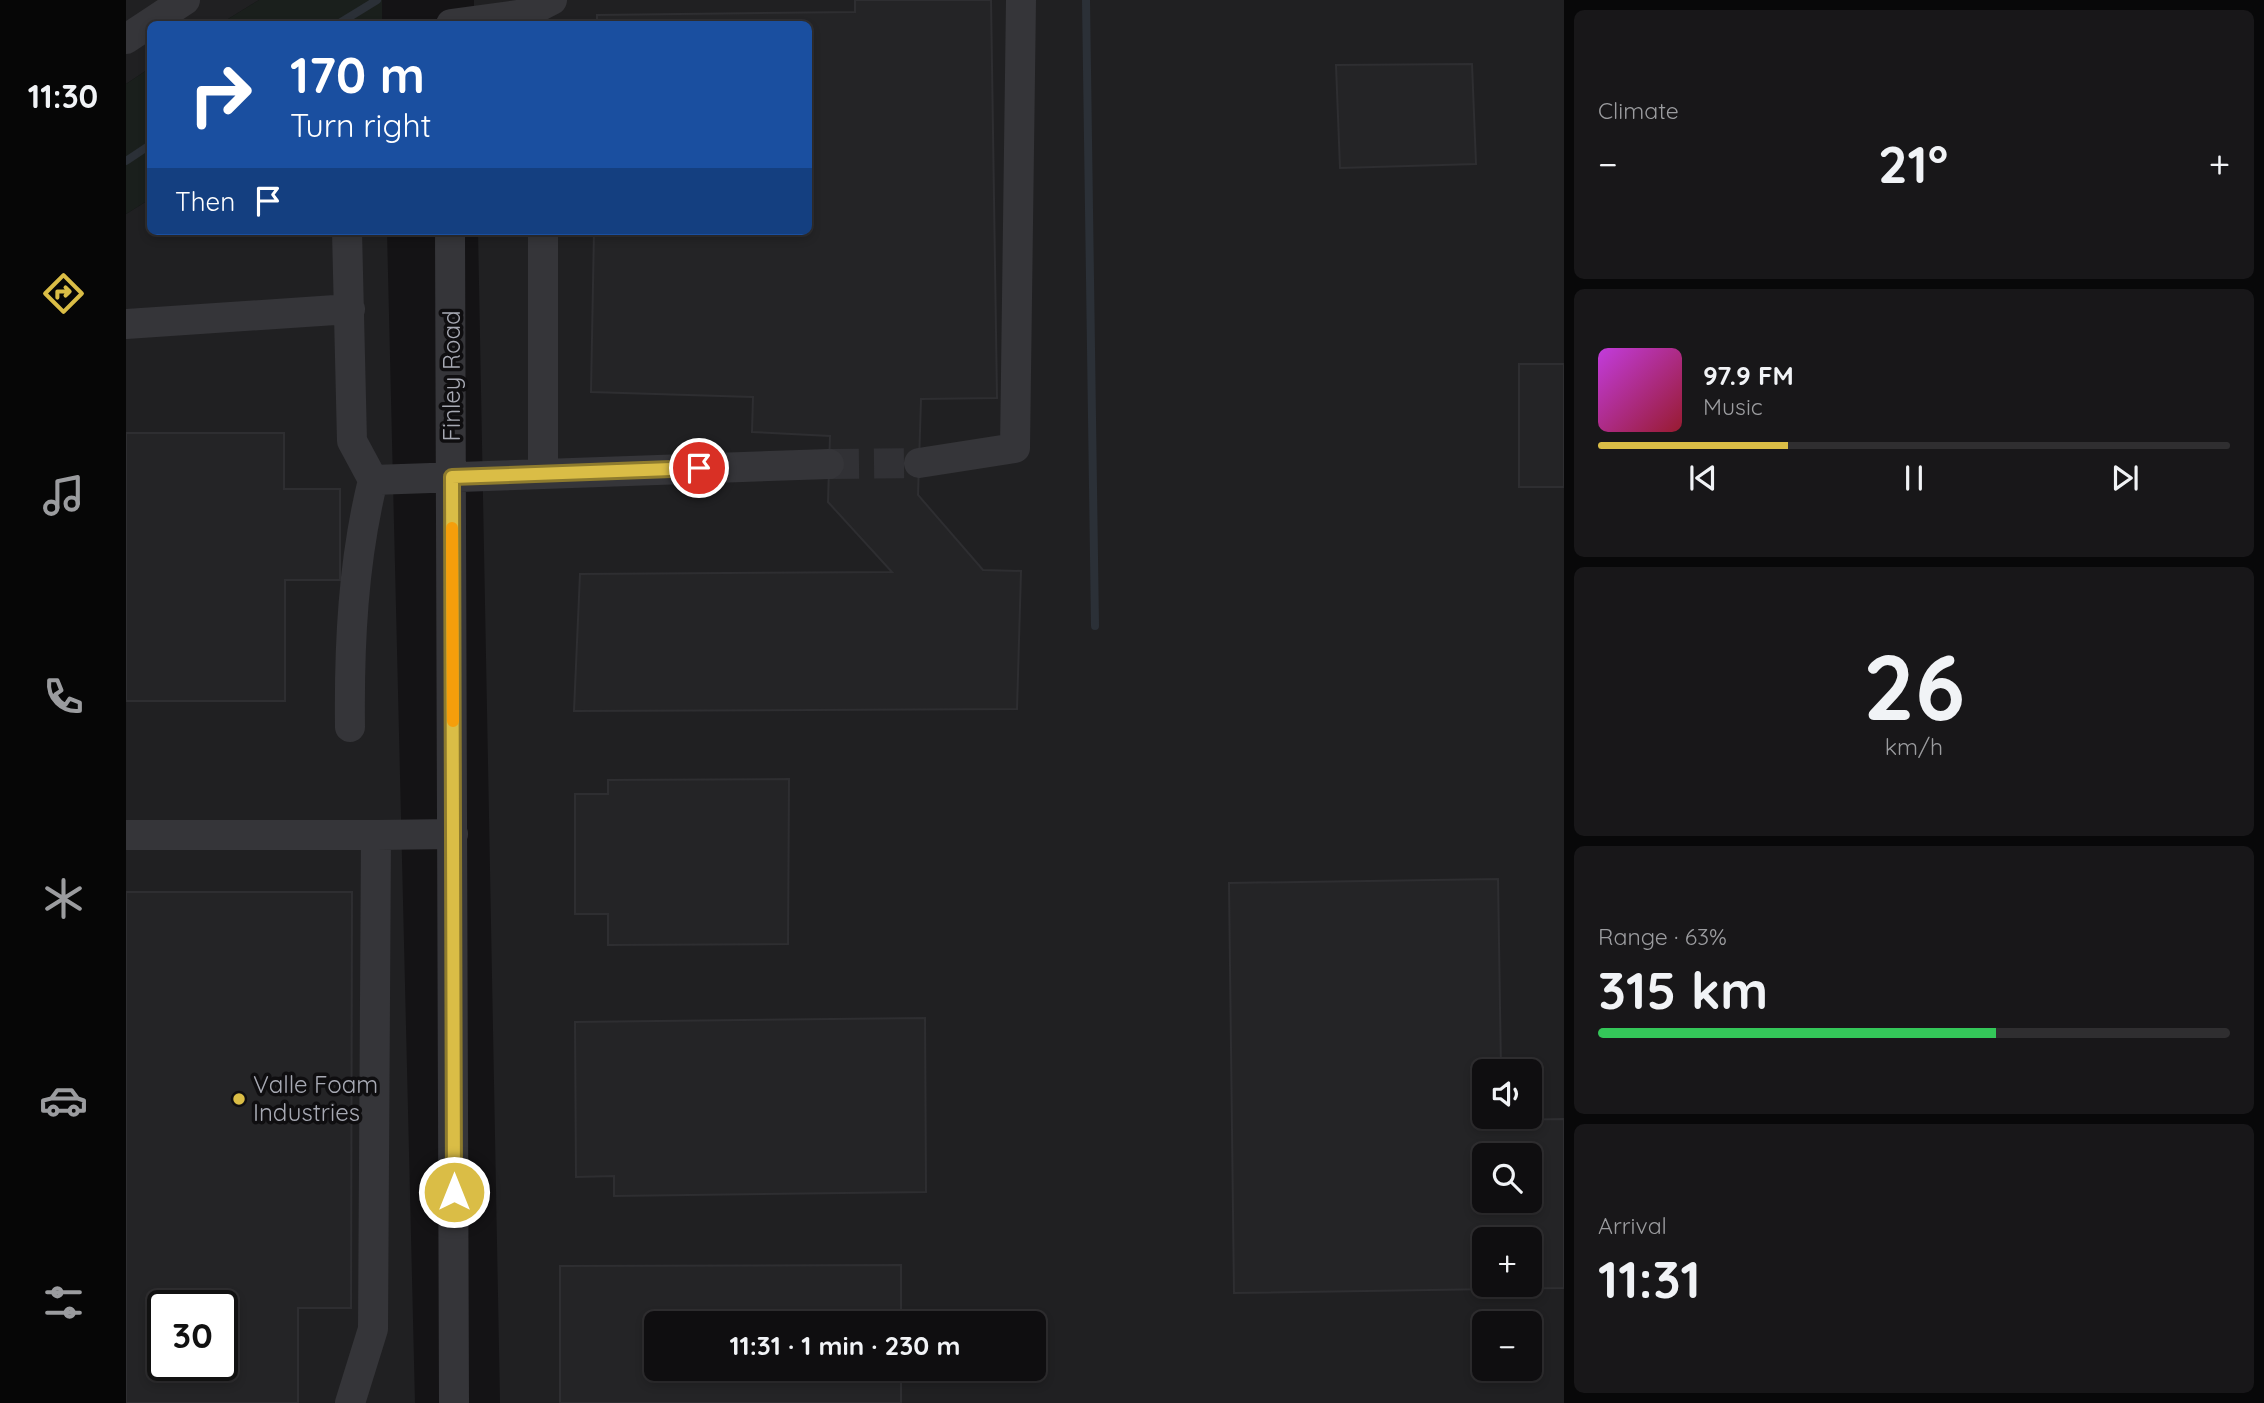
<!DOCTYPE html>
<meta charset="utf-8">
<style>
:root{--surface:#0f0e10;--page:#181719;--text:#f1f3f6;--muted:#9b9c9f;--line:#2f2e30;--accent:#dabd46}
body{margin:0;font-family:Quicksand,sans-serif;background:var(--page);color:var(--text);height:100vh;display:flex;flex-direction:column;font-size:26px;white-space:nowrap}
*{box-sizing:border-box;margin:0}
p{font-size:23px;color:var(--muted)}
.icon{flex:none;width:38px;height:38px;fill:none;stroke:currentColor;stroke-width:2;stroke-linecap:round;stroke-linejoin:round}
.map{position:relative;flex:1;overflow:hidden}
.panel{display:flex;flex-direction:column;gap:10px;padding:10px;background:#080809;width:700px}
.panel>*{flex:none}
.guide{position:absolute;left:21px;top:21px;width:665px;height:214px;border-radius:10px;box-shadow:0 4px 10px #0003,0 0 0 2px var(--line);background:#1a4fa0;color:#fff;overflow:hidden}
.tools{position:absolute;left:1346px;top:1059px;display:grid;gap:14px}
.tools a{display:grid;place-items:center;width:70px;height:70px;border-radius:10px;background:var(--surface);box-shadow:0 4px 10px #0003,0 0 0 2px var(--line);font-size:35px}
.speed{position:absolute;left:21px;top:1290px;display:flex;gap:14px;font-size:35px;font-weight:700;text-align:center}
.speed>*{display:grid;place-content:center;width:91px;height:91px;border-radius:50%;background:var(--surface);box-shadow:0 4px 10px #0003,0 0 0 2px var(--line);line-height:1}
.speed .limit{border:4px solid #111;border-radius:10px;background:#fff;color:#111}
.pin{position:absolute;display:grid;place-items:center;width:60px;height:60px;color:#fff;margin:-30px;border:4px solid #fff;border-radius:50%;box-shadow:0 2px 7px #0007}
.me{position:absolute;width:77px;margin:-38px;rotate:0deg;stroke-linejoin:round;filter:drop-shadow(0 0 5px #0008)}
.turn{display:flex;align-items:center;gap:24px;height:147px;padding:0 28px;font-size:32px}
.turn .icon{width:91px;height:91px;stroke-width:2.5}
.turn b{display:block;font-size:49px;line-height:60px}
.then{display:flex;align-items:center;height:66px;padding:0 28px;background:#0003;gap:14px;font-size:26px}
.big{font-size:52px;font-weight:700;line-height:1.1}
.panel .widget{flex:1;display:flex;flex-direction:column;justify-content:center;gap:10px;min-width:0;padding:0 24px;border-radius:10px;background:var(--page)}
.panel .dial{align-items:center;gap:0}
.dial b{font-size:91px;line-height:1}
.song{display:flex;align-items:center;gap:21px}
.cover{width:84px;height:84px;border-radius:10px;background:linear-gradient(135deg,hsl(290 70% 55%),hsl(350 70% 35%))}
.played{height:7px;border-radius:4px;background:linear-gradient(90deg,var(--accent) 30%,var(--line) 30%)}
.keys{display:flex;justify-content:space-around;direction:ltr}
.heat{display:flex;justify-content:space-between;align-items:center;font-size:38px;direction:ltr}
.charge{height:10px;border-radius:5px;background:linear-gradient(90deg,#34c759 63%,var(--line) 0)}
.trip{position:absolute;left:518px;top:1311px;width:402px;height:70px;border-radius:10px;background:var(--surface);box-shadow:0 4px 10px #0003,0 0 0 2px var(--line);font-weight:700;line-height:70px;text-align:center}
main{display:flex;flex:1;min-height:0}
.tabs{display:flex;flex-direction:column;width:126px;justify-content:space-around;align-items:center;background:#060606;color:var(--muted)}
.tabs .icon{width:49px;height:49px}
.tabs .selected{color:var(--accent)}
.tabs b{font-size:32px;color:var(--text)}
.map>svg:first-child{display:block}
.built{fill:#202022;fill-rule:evenodd}
.green{fill:#1a1f1c}
.lines{fill:none;stroke-linecap:round;stroke-linejoin:round}
.stream{stroke:#2b3037;stroke-width:8}
.building{fill:#242426;stroke:#2e2e31;stroke-width:2;fill-rule:evenodd}
.minor-tunnel{stroke:#313135;stroke-width:30;stroke-dasharray:30 15;stroke-linecap:butt}
.minor{stroke:#353539;stroke-width:30}
.route-casing{stroke:#8e7b2e;stroke-width:18}
.route{stroke:#dabd46;stroke-width:12}
.slow{stroke:#f59e0b;stroke-width:12}
.poi-dot{fill:#dabd46;stroke:#0f0e10;stroke-width:2.5}
.labels{text-anchor:middle;stroke-width:7;stroke-linejoin:round;paint-order:stroke}
.street-label{font-size:24px;fill:#a7a9b3;stroke:#0f0e10}
.poi-label{font-size:24px;fill:#a7a9b3;stroke:#0f0e10;text-anchor:start}
</style>
<main>
<nav class="tabs">
<b>11:30</b>
<svg class="icon selected" aria-label="directions" viewBox="0 0 24 24"><path d="M12 3l9 9-9 9-9-9zM9 14v-3h6M13 9l2 2-2 2"/></svg>
<svg class="icon" aria-label="music" viewBox="0 0 24 24"><path d="M9 18V5l10-2v13"/><circle cx="6" cy="18" r="3"/><circle cx="16" cy="16" r="3"/></svg>
<svg class="icon" aria-label="phone" viewBox="0 0 24 24"><path d="M5 4h4l2 5-3 2q2 4 5 5l2-3 5 2v4C11 20 4 13 5 4z"/></svg>
<svg class="icon" aria-label="climate" viewBox="0 0 24 24"><path d="M12 3v18M4 7l16 10M4 17L20 7"/></svg>
<svg class="icon" aria-label="car" viewBox="0 0 24 24"><path d="M5 17H2v-5l4-1 3-4h7l3 4 3 1v5h-3M9 17h6M6 11h13"/><circle cx="7" cy="17" r="2"/><circle cx="17" cy="17" r="2"/></svg>
<svg class="icon" aria-label="filters" viewBox="0 0 24 24"><path d="M4 7h16M4 17h16"/><circle cx="9" cy="7" r="2"/><circle cx="15" cy="17" r="2"/></svg>
</nav>
<div class="map">
<svg width="1438" height="1403" viewBox="0 0 1438 1403">
<rect width="100%" height="100%" fill="#141315"/>
<path class="built" d="M0,0h133l-39,24h-70v44l-24,16z
M348,0h1090v1403h-1064l-22,-1172h330v-207h-334zM1358,1071h46v45h-46zM1358,1155h46v45h-46zM1358,1239h46v45h-46zM530,1323h378v45h-378zM1358,1323h46v45h-46z
M24,199v32h237l28,1172h-289v-1189zM37,1306h59v59h-59z"/>
<path class="green" d="M133,0h123v24h-162z
M24,68v131l-24,15v-130z"/>
<g class="lines">
<path class="stream" d="M960,0l9,626
M212,24l39,-24
M0,161l24,-16"/>
</g>
<path class="building" d="M729,0h136l6,398 -76,1 -3,96 65,75 38,1 -4,138 -443,2 6,-137 312,-2 -64,-70 2,-66 -78,-4 1,-35 -162,-5 3,-161h214v-207h-211v-9l258,-3z
M1346,64l4,100 -136,4 -4,-103z
M1393,364h45v123h-45z
M0,433h158v56h56v91h-55v121h-159z
M663,779l-1,165 -180,1v-31h-33v-120h33v-14z
M1372,879l3,192h-17v45h17v4l63,-1v169l-330,5 -5,-410zM1358,1155h46v45h-46zM1358,1239h46v45h-46z
M0,892h226l-1,416h-53v95h-172zM37,1306h59v59h-59z
M799,1018l1,174 -312,4v-20l-38,1 -1,-155z
M775,1265v58h-245v45h245v35h-341v-137z"/>
<g class="lines">
<path class="minor-tunnel" d="M703,464l90,-1"/>
<path class="minor" d="M325,24l74,-10 27,-14
M0,39l59,-39
M221,231l5,210 21,39 456,-16
M324,231l4,1172
M417,231v243
M0,324l224,-15
M793,463l96,-15 6,-448
M224,727c-1,-82 3,-166 23,-247
M0,835h250
M224,1403l23,-74 3,-494 77,-1"/>
</g>
<g class="lines">
<defs>
<path id="route" d="M328,1192l-2,-715 247,-9"/>
</defs>
<use href="#route" class="route-casing"/>
<use href="#route" class="route"/>
<path class="slow" d="M326,528l1,193"/>
</g>
<circle class="poi-dot" cx="113" cy="1099" r="7"/>
<g class="labels">
<g class="street-label">
<text transform="translate(326 376) rotate(-90)" y="8">Finley Road</text>
</g>
<g class="poi-label">
<text x="127" y="1093">Valle Foam<tspan x="127" dy="28">Industries</tspan></text>
</g>
</g>
</svg>
<div class="tools">
<a><svg class="icon" aria-label="sound" viewBox="0 0 24 24"><path d="M4 9h4l5-4v14l-5-4H4zM17 9q2 3 0 6"/></svg></a>
<a><svg class="icon" aria-label="search" viewBox="0 0 24 24"><circle cx="10" cy="10" r="6"/><path d="M15 15l6 6"/></svg></a>
<a>+</a>
<a>−</a>
</div>
<div class="speed"><div class="limit">30</div></div>
<div class="pin" style="left:573px;top:468px;background:#d93025"><svg class="icon" aria-label="arrive" viewBox="0 0 24 24"><path d="M6 21V4h12l-3 4 3 4H6"/></svg></div>
<svg class="me" style="left:328px;top:1192px" viewBox="-20 -20 40 40"><circle r="17" fill="#dabd46" stroke="#fff" stroke-width="3"/><path d="M0-11L8 9 0 5-8 9z" fill="#fff"/></svg>
<div class="trip">11:31 · 1 min · 230 m</div>
<div class="guide">
<div class="turn"><svg class="icon" aria-label="right" viewBox="0 0 24 24"><path d="M7 20v-9h11M14 6l5 5-5 5"/></svg><div><b>170 m</b>Turn right</div></div>
<div class="then">Then<svg class="icon" aria-label="arrive" viewBox="0 0 24 24"><path d="M6 21V4h12l-3 4 3 4H6"/></svg></div>
</div>
</div>
<section class="panel">
<div class="widget"><p>Climate</p>
<div class="heat"><a>−</a><b class="big">21°</b><a>+</a></div>
</div>
<div class="widget">
<div class="song"><i class="cover"></i><div><b>97.9 FM</b><p>Music</p></div></div>
<div class="played"></div>
<div class="keys"><svg class="icon" aria-label="previous" viewBox="0 0 24 24"><path d="M18 5L8 12l10 7zM5 5v14"/></svg><svg class="icon" aria-label="pause" viewBox="0 0 24 24"><path d="M8 5v14M16 5v14"/></svg><svg class="icon" aria-label="next" viewBox="0 0 24 24"><path d="M6 5l10 7-10 7zM19 5v14"/></svg></div>
</div>
<div class="widget dial"><b>26</b><p>km/h</p></div>
<div class="widget"><p>Range · 63%</p><b class="big">315 km</b><div class="charge"></div></div>
<div class="widget"><p>Arrival</p><b class="big">11:31</b></div>
</section>
</main>
